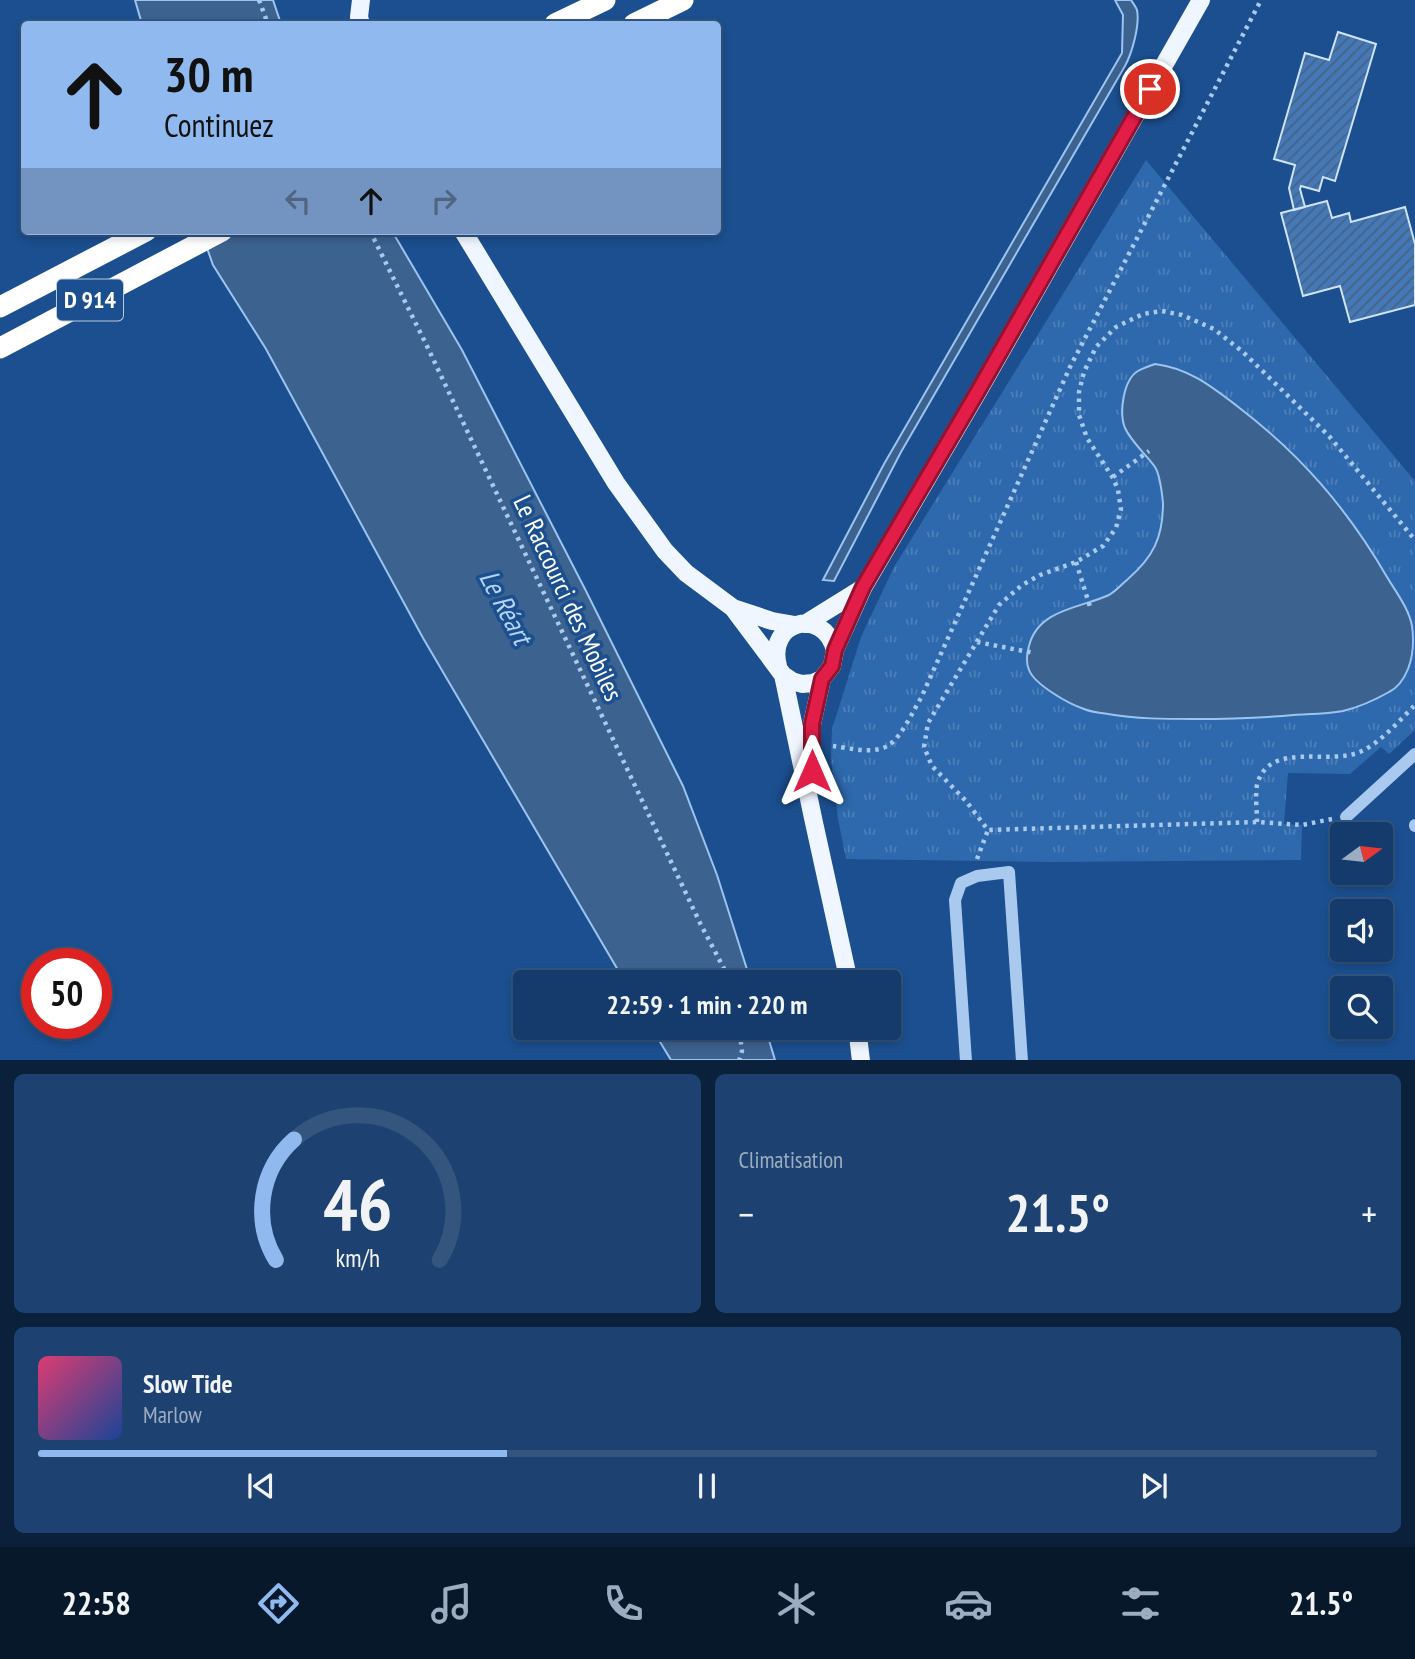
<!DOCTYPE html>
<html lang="fr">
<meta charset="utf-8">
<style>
:root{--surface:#143b6b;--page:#1d4271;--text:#f1f3f6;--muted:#9dadc1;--line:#33557e;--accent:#90b9f0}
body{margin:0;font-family:"PT Sans Narrow",sans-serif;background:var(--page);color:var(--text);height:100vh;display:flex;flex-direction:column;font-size:26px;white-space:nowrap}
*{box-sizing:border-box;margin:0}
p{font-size:23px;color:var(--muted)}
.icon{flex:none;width:38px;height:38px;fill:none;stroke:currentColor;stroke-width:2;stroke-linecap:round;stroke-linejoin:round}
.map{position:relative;height:1060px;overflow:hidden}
.panel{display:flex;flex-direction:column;gap:14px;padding:14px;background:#0b203b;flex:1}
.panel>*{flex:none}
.hud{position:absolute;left:21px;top:21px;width:700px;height:214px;border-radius:7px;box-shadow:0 4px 10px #0003,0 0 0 2px var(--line);background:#90b9f0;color:#111;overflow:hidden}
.needle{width:46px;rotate:75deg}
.buttons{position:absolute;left:1330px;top:822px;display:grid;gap:14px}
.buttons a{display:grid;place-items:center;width:63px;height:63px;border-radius:7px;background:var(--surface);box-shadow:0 4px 10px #0003,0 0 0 2px var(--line);font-size:35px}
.speed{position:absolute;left:21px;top:948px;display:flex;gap:14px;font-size:35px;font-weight:700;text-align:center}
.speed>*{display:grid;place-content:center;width:91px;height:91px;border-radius:50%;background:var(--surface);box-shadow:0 4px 10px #0003,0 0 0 2px var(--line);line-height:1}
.speed .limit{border:10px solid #d22;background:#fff;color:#111}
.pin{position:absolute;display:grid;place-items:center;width:60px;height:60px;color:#fff;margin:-30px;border:4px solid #fff;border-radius:50%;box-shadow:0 2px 7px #0007}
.me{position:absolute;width:77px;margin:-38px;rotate:0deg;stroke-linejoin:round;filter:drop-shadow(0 0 5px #0008)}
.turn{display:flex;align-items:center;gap:24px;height:147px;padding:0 28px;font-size:32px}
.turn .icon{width:91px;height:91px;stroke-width:2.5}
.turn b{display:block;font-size:49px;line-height:60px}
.lanes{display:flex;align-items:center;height:66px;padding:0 28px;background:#0003;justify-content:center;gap:35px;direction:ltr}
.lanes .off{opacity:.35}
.big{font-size:52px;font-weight:700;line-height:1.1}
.panel .tile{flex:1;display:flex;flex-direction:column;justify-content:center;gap:10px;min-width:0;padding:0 24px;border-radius:10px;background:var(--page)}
.panel .dial{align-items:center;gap:0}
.dial svg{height:182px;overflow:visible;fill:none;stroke:var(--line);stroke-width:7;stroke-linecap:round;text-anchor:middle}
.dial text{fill:var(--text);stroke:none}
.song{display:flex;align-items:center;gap:21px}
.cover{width:84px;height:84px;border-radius:10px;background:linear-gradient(135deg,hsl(340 70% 55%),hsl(220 70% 35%))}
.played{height:7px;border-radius:4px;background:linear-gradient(90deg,var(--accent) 35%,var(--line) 35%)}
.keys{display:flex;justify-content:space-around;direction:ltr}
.heat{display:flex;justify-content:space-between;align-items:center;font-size:38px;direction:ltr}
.panel .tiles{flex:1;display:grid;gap:14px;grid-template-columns:1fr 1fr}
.tile:last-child{grid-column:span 2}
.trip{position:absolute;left:513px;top:970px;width:388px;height:70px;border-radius:7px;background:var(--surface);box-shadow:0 4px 10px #0003,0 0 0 2px var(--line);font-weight:700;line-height:70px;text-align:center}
.menu{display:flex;height:112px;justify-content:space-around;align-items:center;background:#08182b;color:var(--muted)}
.menu .icon{width:49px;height:49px}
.menu .current{color:var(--accent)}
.menu b{font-size:32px;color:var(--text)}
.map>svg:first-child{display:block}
.park{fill:url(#park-tufts)}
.water{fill:#3c6290;stroke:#9cc4f0;stroke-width:2}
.building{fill:url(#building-hatch);stroke:#cfe3fa;stroke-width:2}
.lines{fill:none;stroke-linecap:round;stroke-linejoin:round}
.path{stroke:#a9c9ee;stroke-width:4.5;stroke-dasharray:3.5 5;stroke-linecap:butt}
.minor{stroke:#a9c9ee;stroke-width:12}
.major{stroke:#f0f6ff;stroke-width:18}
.highway{stroke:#fff;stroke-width:21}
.route-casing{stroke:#92132f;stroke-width:18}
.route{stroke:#e11d48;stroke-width:12}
.labels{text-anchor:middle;stroke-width:7;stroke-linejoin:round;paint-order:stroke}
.shield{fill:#1b4f8f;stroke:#bbcadd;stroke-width:2}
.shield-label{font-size:24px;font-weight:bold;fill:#fff}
.street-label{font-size:26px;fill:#fff;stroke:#1b4f8f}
.water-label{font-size:28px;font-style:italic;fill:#b5d3f5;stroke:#1b4f8f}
</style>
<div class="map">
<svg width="1415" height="1061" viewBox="0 0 1415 1061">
<defs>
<pattern id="park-tufts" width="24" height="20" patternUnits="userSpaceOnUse" patternTransform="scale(1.75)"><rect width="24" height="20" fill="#2e69ad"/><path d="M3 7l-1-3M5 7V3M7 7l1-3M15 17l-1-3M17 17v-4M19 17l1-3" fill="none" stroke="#4d80b9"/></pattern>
<pattern id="building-hatch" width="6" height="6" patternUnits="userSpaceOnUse" patternTransform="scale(1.75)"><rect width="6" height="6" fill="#4478b7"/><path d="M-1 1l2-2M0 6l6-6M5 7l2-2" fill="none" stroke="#486282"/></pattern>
</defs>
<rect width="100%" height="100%" fill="#1b4f8f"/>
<path class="park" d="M1146,160l269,321v249l-26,24 -8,-7 -31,27 -62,-1 -4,51 18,1 -1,35 -251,2 -204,-3 -8,-40 -7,-61 1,-29 29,-92 33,-70z"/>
<path class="water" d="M135,0h138l8,24h-139z
M1115,0h16c2,3 5,7 6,10 3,15 -5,43 -12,56l-224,386 -67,129 -11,-1 61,-116 238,-411 1,-38z
M201,231h191l70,119 124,241 97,195 34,89 34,107h-126l-202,-344 -157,-289 -53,-84z
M1155,364c33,4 56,22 82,42 63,48 110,102 150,171 9,15 22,32 25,49 2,14 1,30 -4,43 -4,10 -9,18 -19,23 -14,8 -30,15 -46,19 -16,3 -33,3 -49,4 -34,3 -66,4 -100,4 -29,0 -57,0 -86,-5 -8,-1 -17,-2 -24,-5 -15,-5 -49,-24 -55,-39 -3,-7 -2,-17 0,-24 9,-37 52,-38 80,-51 7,-4 13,-11 19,-16 25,-22 35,-41 35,-76 -1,-10 -3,-28 -8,-36 -9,-13 -23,-24 -30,-39 -6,-15 -2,-48 13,-57 5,-3 12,-5 17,-7z
M651,1027h114l10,33h-104z"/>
<path class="building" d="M1338,32l38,12 -41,137 -12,-4 -4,14 -18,-5 -1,3 5,18 -11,3 -5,-22 6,-23 -21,-6 31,-106 24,7z
M1327,201l5,17 17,-5 2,9 54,-15 10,37v61l-65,17 -10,-36 -37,10 -22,-83z"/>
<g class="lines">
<path class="path" d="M259,0l9,24
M370,231l56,113 274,579 31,59
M1113,477l36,-26
M1076,562l15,48
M977,642l57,11
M833,746c16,2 41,9 56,-1 13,-9 24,-34 32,-47l149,-331 191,-367
M1332,819l-30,6 -45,-3 -269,8 -22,-29 -34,-35 -8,-19 4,-24 71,-118 23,-20 18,-10 36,-13 27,-16 13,-18 5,-19 -3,-19 -5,-12 -26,-40 -8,-23v-23l5,-20 12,-25 20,-20 27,-13 19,-3 20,4 32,14 29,23 86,84 86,104
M1257,822c0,-11 -2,-26 0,-37 12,-46 73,-18 105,-34 19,-9 38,-31 53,-46
M977,859l11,-29
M739,1061l3,-10 -3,-24"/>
<path class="minor" d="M1346,817l69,-63
M1415,825v1
M966,1061l-11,-161 6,-17 16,-7 32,-4 13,189"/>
<path class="major" d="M361,0l-2,17 2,7
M463,231l153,252 49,68 21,22 47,35 50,67 9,6 10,3 11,-1 9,-4 10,-13 3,-16 28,-62 115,-196 223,-392
M733,608l39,13 23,4
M805,624l58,-36
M778,666c-12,-45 45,-60 57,-16
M783,675l30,143 36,164
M812,780v-56l10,-45
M857,1027l4,34"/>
<path class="highway" d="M555,24l50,-24
M634,24l49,-24
M0,307l146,-76
M0,348l222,-117"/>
</g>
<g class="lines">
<defs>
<path id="route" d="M812,771v-47l10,-45 10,-13 3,-16 28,-63 115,-196 172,-302"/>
</defs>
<use href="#route" class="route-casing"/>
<use href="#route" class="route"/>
</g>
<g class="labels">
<rect class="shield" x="57" y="279.5" width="66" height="41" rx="5"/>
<g class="shield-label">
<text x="90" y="308">D 914</text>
</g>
<g class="street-label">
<text transform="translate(568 598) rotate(65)" y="9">Le Raccourci des Mobiles</text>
</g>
<g class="water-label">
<text transform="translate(506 607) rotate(62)" y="10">Le Réart</text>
</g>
</g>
</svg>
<div class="buttons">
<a><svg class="needle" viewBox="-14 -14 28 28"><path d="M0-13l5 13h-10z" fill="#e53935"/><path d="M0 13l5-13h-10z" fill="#9dadc1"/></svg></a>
<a><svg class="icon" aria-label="sound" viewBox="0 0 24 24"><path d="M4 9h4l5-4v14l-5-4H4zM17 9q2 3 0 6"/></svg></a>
<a><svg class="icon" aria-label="search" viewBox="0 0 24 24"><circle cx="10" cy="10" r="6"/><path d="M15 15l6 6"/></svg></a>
</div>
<div class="speed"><div class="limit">50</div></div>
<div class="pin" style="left:1150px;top:89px;background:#d93025"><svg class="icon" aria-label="arrive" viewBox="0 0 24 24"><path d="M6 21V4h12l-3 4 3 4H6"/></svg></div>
<svg class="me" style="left:812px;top:771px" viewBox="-20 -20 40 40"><path d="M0-17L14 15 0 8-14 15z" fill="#e11d48" stroke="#fff" stroke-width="4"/></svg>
<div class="trip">22:59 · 1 min · 220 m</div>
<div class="hud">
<div class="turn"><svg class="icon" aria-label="ahead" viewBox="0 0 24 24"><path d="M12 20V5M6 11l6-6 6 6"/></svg><div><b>30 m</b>Continuez</div></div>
<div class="lanes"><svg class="icon off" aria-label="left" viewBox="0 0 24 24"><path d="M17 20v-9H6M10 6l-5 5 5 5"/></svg><svg class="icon" aria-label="ahead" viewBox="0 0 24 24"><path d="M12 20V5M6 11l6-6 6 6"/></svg><svg class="icon off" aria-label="right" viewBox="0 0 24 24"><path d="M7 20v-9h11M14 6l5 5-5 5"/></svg></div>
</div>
</div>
<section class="panel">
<div class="tiles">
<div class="tile dial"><svg viewBox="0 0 100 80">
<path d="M14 69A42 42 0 1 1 86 69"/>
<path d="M14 69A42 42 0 0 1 22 16" stroke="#90b9f0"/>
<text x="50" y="56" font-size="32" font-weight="700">46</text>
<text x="50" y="72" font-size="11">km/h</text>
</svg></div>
<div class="tile"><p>Climatisation</p>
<div class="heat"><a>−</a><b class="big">21.5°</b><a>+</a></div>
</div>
<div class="tile">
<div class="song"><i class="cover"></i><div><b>Slow Tide</b><p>Marlow</p></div></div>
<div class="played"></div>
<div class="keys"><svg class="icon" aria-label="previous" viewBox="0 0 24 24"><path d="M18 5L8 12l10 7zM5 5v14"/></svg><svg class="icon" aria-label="pause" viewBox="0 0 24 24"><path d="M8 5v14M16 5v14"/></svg><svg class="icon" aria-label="next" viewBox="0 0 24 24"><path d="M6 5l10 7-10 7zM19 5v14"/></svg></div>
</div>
</div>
</section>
<nav class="menu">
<b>22:58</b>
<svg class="icon current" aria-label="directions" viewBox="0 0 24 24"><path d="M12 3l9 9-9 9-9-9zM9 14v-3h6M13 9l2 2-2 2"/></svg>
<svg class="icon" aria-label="music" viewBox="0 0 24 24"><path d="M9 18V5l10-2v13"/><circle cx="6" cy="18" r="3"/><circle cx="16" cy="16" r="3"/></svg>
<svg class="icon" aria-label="phone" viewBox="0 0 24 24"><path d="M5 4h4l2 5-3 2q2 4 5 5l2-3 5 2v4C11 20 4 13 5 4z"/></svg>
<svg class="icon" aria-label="climate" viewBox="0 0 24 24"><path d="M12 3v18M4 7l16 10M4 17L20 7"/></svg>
<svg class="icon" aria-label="car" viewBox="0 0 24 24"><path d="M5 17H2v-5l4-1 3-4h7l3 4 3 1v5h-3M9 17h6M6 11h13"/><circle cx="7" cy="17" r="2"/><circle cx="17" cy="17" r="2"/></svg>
<svg class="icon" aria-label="filters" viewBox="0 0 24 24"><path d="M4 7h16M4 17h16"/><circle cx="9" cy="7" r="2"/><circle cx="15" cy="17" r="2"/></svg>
<b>21.5°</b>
</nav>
